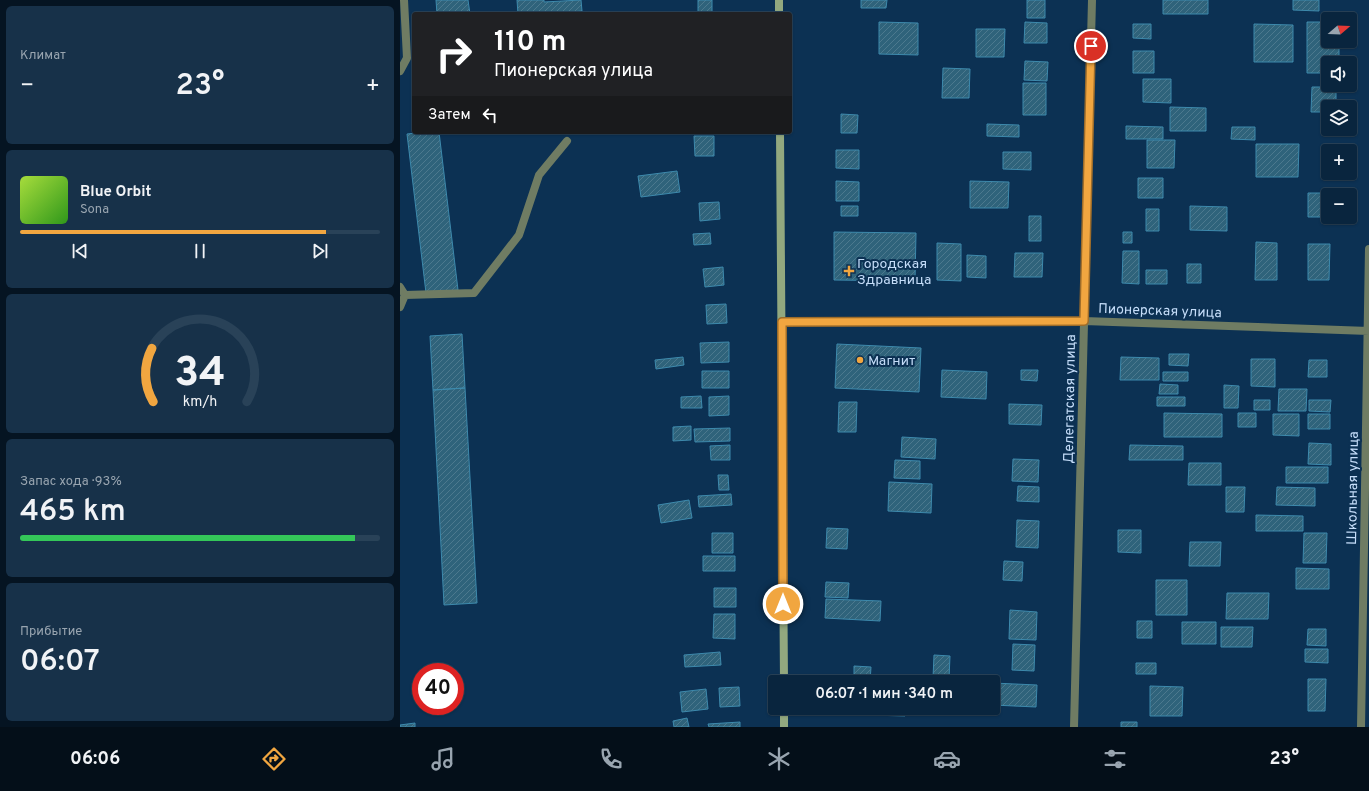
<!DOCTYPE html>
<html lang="ru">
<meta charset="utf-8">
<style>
:root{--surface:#09253e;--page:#173149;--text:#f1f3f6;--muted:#99a5b0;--line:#294258;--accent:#f1a640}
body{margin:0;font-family:Overpass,sans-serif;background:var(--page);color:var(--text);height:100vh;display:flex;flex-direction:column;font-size:15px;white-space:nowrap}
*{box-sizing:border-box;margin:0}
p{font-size:13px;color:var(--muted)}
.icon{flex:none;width:22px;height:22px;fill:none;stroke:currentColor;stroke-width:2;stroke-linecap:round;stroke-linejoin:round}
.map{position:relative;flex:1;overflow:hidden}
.details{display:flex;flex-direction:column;gap:6px;padding:6px;background:#051422;width:400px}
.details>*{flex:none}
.hud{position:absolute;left:12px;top:12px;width:380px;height:122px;border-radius:4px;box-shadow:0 1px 3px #0004,0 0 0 1px var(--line);background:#202124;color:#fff;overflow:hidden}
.needle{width:26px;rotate:71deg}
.controls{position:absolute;left:921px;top:12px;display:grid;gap:8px}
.controls a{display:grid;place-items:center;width:36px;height:36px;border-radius:4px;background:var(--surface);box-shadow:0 1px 3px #0004,0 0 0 1px var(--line);font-size:20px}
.speed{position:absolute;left:12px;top:663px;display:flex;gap:8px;font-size:20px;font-weight:700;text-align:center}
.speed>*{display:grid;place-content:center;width:52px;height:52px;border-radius:50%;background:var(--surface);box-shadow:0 1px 3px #0004,0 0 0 1px var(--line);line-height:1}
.speed .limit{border:6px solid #d22;background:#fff;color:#111}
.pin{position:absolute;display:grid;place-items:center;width:34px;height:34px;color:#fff;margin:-17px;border:2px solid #fff;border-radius:50%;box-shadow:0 1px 4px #0007}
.me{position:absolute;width:44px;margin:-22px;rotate:0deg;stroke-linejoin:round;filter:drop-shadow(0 0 3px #0008)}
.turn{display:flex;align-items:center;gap:14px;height:84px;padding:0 16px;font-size:18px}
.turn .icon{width:52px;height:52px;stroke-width:2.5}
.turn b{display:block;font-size:28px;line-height:34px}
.then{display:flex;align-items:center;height:38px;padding:0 16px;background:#0003;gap:8px;font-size:15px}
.big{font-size:30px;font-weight:600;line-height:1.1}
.details .widget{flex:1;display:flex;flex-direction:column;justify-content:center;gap:6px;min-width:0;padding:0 14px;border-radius:6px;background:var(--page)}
.details .dial{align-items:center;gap:0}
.dial svg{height:104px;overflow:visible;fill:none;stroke:var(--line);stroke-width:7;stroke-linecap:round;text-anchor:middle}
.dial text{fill:var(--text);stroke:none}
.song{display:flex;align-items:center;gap:12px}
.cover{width:48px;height:48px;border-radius:6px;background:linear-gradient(135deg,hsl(80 70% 55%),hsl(110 70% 35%))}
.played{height:4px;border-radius:2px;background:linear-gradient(90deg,var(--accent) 85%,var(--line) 85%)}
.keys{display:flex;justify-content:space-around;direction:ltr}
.heat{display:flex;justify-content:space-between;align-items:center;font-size:22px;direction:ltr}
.charge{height:6px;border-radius:3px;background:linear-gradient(90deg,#34c759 93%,var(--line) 0)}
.trip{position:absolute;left:368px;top:675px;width:232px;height:40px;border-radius:4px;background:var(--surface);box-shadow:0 1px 3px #0004,0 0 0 1px var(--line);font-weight:600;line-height:40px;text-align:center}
.tabs{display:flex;height:64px;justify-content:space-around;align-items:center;background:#040f19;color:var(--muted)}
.tabs .icon{width:28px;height:28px}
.tabs .active{color:var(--accent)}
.tabs b{font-size:18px;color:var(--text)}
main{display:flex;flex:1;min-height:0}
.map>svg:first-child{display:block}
.building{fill:url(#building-hatch);stroke:#3d8aad}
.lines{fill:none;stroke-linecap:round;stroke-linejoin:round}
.lane{stroke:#6f7c63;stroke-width:8}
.street{stroke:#6f7c63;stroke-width:8}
.secondary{stroke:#92a87f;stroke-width:8}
.route-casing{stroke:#9d6c2a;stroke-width:10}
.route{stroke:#f1a640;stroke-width:7}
.poi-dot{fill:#f1a640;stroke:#0c3153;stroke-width:1.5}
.labels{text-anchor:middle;stroke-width:4;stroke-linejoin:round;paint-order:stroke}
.poi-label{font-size:14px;fill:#c5ddf9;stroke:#0c3153;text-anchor:start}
.street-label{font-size:14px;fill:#c5ddf9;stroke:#0c3153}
</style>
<main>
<section class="details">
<div class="widget"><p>Климат</p>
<div class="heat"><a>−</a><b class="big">23°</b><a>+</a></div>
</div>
<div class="widget">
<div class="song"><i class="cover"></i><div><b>Blue Orbit</b><p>Sona</p></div></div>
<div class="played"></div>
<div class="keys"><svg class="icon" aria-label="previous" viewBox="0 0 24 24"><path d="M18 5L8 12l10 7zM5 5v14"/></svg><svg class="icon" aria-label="pause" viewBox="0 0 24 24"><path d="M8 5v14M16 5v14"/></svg><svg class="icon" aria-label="next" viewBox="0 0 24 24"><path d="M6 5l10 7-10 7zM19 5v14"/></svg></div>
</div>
<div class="widget dial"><svg viewBox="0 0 100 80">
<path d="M14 69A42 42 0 1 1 86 69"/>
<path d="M14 69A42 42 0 0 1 13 28" stroke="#f1a640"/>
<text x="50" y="56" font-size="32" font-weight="700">34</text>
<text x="50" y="72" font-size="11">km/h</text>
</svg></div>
<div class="widget"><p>Запас хода · 93%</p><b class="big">465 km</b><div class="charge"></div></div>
<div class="widget"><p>Прибытие</p><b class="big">06:07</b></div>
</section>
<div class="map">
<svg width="969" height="727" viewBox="0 0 969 727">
<defs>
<pattern id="building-hatch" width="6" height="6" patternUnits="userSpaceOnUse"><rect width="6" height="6" fill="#2f637b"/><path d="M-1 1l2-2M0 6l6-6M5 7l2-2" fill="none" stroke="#4c798e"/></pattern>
</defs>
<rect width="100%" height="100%" fill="#0c3153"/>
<path class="building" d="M36,0h32l2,14h-33z
M117,0h27v2l37,-2 1,11 -32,3h-32z
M298,0h14v14h-14z
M461,0h26l-1,8h-25z
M627,0h18v18h-18z
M763,0h45v14h-45z
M893,0h26v11l-26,-1z
M479,22l39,1v32l-39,-1z
M625,22l22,1v20h-23z
M907,22h21v19h11v22h-11v10h-21z
M733,24h18v15l-18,-1z
M854,24l39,1v37h-39z
M576,29h29l-1,28h-28z
M733,51h21v22h-21z
M625,61l23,1 -1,19 -23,-1z
M543,68l27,1 -1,29h-27z
M743,79h28v24l-28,-1z
M623,83h23v32h-23z
M912,87h24v20h-8v5h-17z
M770,107l36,1v23h-36z
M441,114l17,1 -1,18h-16z
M587,124l32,1v12l-32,-1z
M726,126l37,1v12h-37z
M832,127h23v13l-24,-1z
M25,132h14l19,158 -32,3 -19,-159z
M294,136h20v20h-19z
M747,140h28l-1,28h-27z
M856,144h43l-1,33h-42z
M436,150h23v19l-23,-1z
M603,152h28v18l-28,-1z
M277,171l3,21 -39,5 -3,-21z
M738,178h25v20h-25z
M436,181l23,1v19h-23z
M570,181l39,1 -1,26h-38z
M908,193h22l-2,2v22h1h-21z
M319,202l1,17 -20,2 -1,-18z
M441,206h17v10h-17z
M790,206l37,1v24l-37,-1z
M746,209h13v22h-13z
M629,216h12v25h-12z
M434,232l82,1 -1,48 -81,-1z
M723,232h9v11h-9z
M310,233l1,11 -17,1 -1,-11z
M856,242l21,1v37h-22z
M537,243l24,1v37l-24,-1z
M908,244h22l-1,36h-21z
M723,251h16v33l-17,-1z
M615,253h28l-1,24h-28z
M567,255l19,1v22l-19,-1z
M787,264h14v19h-14z
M323,267l1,18 -19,2 -2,-18z
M746,270h21v14h-21z
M326,304l1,19 -20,1 -1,-19z
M62,334l3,54 -32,2 -3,-54z
M329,342v20l-28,1 -1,-20z
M437,344l84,4 -2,44 -84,-4z
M769,354h20l-1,12 -19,-1z
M283,357l1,8 -28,4 -1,-9z
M721,357l38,1v22h-39z
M851,359h24v28l-24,-1z
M909,360h18v17h-19z
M542,370l45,2 -1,27 -45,-2z
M621,370h17l-1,11 -16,-1z
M302,371h27v17h-27z
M763,372h25v9h-25z
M760,384l18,1v9h-19z
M824,385l15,1 -1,22h-14z
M65,388l12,215 -33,2 -11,-215z
M879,389h28l-1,22h-28z
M301,396l1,12h-21v-11z
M329,396v19l-20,1v-19z
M757,397h28v9h-28z
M854,400h16v10h-16z
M909,400h22l-1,12 -21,-1z
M439,402h18l-1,30h-18z
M609,404l33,1 -1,20 -32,-1z
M764,413l58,1v23h-58z
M838,413h18v14h-18z
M873,414h26v22l-26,-1z
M908,414h22v15h-22z
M291,426v14l-18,1v-14z
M330,428v13l-35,1 -1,-13z
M502,437l34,2 -1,20 -34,-2z
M909,443l22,1v21l-23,-1z
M330,445v15h-19l-1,-14z
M730,445l53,1v14h-54z
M613,459l26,1 -1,22 -26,-1z
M495,460l25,1v18l-26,-1z
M789,463h32v22h-33z
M886,467h42v16h-42z
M318,475h10l1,15h-10z
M489,482l43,2 -1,29 -43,-2z
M618,486l21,1v15l-22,-1z
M826,487h19l-1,25h-18z
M877,487l38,1v18l-39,-1z
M331,494l1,11 -33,2 -1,-11z
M289,500l3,18 -31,5 -3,-18z
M856,515l47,1v15h-47z
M617,520l22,1 -1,27 -22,-1z
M427,528l21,1 -1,20 -21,-1z
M718,530h23v23l-23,-1z
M312,533h21v20h-21z
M904,533h23l-1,30h-23z
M790,542h31l-1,24h-31z
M303,556h32v15h-32z
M604,561l19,1 -1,19 -19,-1z
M896,568l33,1v20h-33z
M756,580h31v35h-31z
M426,582l23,1 -1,15 -23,-1z
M314,588h22v19h-22z
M827,593h42l-1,26h-42z
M426,599l55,2 -1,20 -55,-3z
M610,610l27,2 -1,28 -27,-1z
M314,614h21v25l-22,-1z
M737,621h15v17h-15z
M782,622h34v22h-34z
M821,627h32l-1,20h-31z
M908,629h18v17l-19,-1z
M613,644l22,1 -1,26 -22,-1z
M905,649h23v14l-23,-1z
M320,652l1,13 -36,2 -1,-12z
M534,655l16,1 -1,23 -16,-1z
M736,663h20v11h-20z
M454,666l17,1 -1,15h-16z
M908,679h18l-1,32h-17z
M593,683l44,2 -1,22 -43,-2z
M750,686l33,1 -1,29h-32z
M339,687l1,19 -20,1 -1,-19z
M306,689l2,20 -26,3 -2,-20z
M470,708h35v8l-35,-1z
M287,718l2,9h-15l-1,-6z
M340,722v5h-31l-1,-3z
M721,722h16v5h-16z
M15,723v4h-15v-2z"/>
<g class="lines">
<path class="lane" d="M0,71l7,-13 -3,-58
M0,287l5,8 69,-2 45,-58 20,-60 28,-34
M0,307l5,-12"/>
<path class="street" d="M382,322l302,-1 285,10
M674,727l18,-727
M961,727l8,-478"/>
<path class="secondary" d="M379,0v14
M380,132l4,550
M384,708v19"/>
</g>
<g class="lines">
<defs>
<path id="route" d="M383,604l-1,-282 302,-1 7,-275"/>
</defs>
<use href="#route" class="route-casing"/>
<use href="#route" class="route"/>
</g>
<g class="poi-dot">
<path d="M447 265h4v4h4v4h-4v4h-4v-4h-4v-4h4z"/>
<circle cx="460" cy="360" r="4"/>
</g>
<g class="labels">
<g class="poi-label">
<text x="457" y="268">Городская<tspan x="457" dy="16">Здравница</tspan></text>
<text x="468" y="365">Магнит</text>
</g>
<g class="street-label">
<text transform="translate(760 310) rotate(2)" y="5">Пионерская улица</text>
<text transform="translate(669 399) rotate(-89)" y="5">Делегатская улица</text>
<text transform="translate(952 488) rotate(-89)" y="5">Школьная улица</text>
</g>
</g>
</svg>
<div class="controls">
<a><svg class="needle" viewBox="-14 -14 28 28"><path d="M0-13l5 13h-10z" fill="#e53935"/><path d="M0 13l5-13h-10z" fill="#99a5b0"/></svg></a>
<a><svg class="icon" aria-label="sound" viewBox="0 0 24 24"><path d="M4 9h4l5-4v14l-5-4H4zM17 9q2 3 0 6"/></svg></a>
<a><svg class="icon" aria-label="layers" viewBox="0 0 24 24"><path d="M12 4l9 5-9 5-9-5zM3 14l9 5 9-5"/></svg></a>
<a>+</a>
<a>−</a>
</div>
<div class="speed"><div class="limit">40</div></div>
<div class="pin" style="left:691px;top:46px;background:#d93025"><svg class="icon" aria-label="arrive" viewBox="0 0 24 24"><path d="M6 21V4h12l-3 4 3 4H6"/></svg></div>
<svg class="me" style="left:383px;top:604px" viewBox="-20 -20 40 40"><circle r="17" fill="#f1a640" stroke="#fff" stroke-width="3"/><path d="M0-11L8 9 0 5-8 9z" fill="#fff"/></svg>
<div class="trip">06:07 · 1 мин · 340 m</div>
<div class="hud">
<div class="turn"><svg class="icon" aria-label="right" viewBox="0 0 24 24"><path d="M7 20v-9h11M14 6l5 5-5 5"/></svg><div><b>110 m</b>Пионерская улица</div></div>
<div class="then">Затем<svg class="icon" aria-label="left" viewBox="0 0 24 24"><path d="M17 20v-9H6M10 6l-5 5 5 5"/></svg></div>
</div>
</div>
</main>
<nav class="tabs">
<b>06:06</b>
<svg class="icon active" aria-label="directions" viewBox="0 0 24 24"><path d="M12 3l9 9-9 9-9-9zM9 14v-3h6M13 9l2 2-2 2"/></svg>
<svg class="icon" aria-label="music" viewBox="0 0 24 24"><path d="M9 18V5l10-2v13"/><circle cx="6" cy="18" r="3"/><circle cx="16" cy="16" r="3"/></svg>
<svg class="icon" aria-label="phone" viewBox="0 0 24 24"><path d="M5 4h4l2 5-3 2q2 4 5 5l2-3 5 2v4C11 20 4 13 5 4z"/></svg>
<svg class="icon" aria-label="climate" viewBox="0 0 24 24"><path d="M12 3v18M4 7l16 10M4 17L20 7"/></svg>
<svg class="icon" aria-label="car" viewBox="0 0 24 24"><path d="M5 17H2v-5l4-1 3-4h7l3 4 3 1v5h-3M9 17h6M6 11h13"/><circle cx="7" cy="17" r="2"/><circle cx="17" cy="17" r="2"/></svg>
<svg class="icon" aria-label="filters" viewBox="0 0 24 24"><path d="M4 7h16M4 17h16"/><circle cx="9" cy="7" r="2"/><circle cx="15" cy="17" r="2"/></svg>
<b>23°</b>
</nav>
